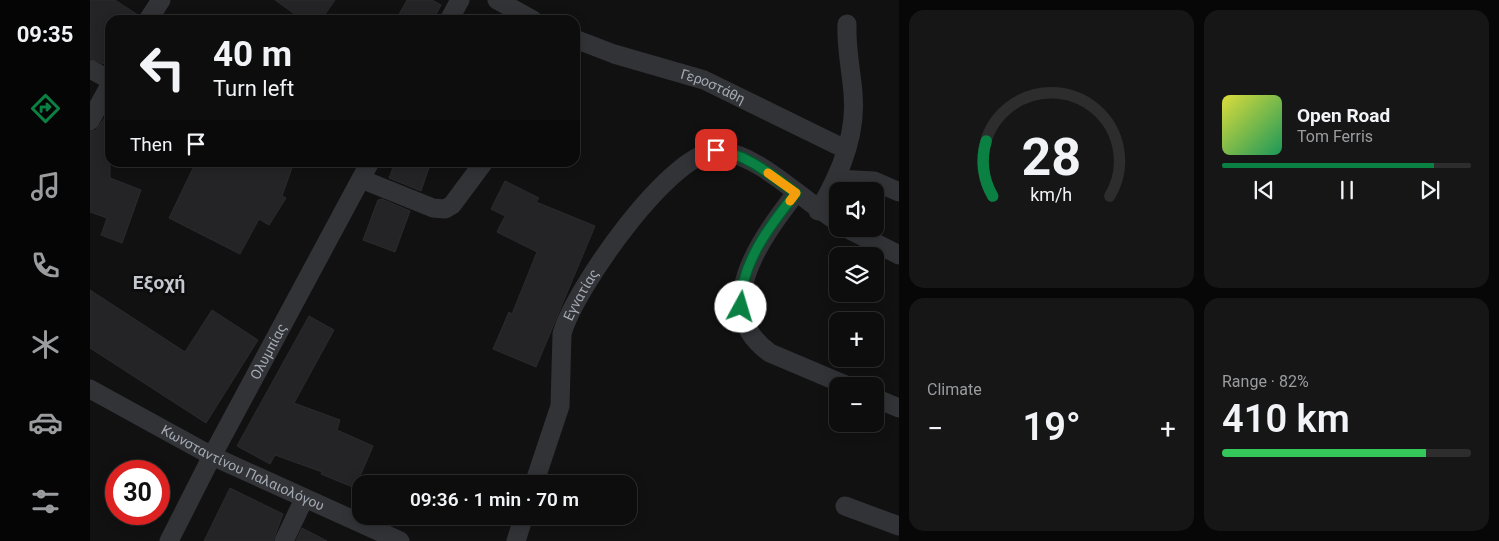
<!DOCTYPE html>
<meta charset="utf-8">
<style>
:root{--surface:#0d0d0e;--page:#161617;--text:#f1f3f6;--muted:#9a9c9e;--line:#2d2d2e;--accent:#0b8043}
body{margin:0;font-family:Roboto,sans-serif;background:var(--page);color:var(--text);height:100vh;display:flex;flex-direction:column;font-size:19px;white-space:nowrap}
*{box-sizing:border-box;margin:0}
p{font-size:16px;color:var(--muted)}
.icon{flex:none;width:28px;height:28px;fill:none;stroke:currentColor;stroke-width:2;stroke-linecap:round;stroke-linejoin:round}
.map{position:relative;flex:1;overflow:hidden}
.sheet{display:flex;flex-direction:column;gap:10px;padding:10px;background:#070708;width:600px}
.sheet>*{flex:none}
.banner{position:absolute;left:15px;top:15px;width:475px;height:152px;border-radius:15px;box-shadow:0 2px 12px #0003,0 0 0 1px var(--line);background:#0d0d0e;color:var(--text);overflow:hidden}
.fabs{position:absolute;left:739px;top:182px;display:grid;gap:10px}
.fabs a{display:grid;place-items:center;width:55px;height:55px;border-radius:10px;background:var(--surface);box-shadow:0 2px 12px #0003,0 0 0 1px var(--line);font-size:25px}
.speed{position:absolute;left:15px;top:460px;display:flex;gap:10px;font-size:25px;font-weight:700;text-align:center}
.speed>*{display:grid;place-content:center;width:65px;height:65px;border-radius:50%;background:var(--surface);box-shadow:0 2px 12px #0003,0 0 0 1px var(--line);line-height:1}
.speed .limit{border:8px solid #d22;background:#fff;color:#111}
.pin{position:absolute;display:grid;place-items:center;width:42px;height:42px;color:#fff;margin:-21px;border-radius:10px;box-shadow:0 2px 8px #0006}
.me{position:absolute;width:55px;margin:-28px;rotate:6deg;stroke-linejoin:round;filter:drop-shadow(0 0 4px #0008)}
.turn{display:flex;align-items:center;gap:18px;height:105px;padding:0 25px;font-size:22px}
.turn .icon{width:65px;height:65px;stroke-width:2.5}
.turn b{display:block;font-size:35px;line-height:42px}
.then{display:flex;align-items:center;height:48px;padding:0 25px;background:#0003;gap:10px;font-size:19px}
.big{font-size:38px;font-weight:600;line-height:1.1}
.sheet .tile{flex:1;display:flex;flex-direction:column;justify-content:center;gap:8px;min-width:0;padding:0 18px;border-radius:15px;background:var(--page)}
.sheet .dial{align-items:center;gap:0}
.dial svg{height:130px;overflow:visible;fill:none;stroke:var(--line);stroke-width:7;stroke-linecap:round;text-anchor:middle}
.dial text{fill:var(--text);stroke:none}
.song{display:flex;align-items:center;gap:15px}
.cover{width:60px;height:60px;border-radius:8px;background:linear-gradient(135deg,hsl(60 70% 55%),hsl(150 70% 35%))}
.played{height:5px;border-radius:2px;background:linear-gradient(90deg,var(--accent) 85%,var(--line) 85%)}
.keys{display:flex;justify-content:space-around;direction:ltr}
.heat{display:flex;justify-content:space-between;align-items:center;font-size:28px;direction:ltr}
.charge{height:8px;border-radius:4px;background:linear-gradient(90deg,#34c759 82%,var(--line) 0)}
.sheet .tiles{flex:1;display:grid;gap:10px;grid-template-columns:repeat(2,1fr)}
.trip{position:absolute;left:262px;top:475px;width:285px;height:50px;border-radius:15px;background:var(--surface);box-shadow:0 2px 12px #0003,0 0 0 1px var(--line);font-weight:600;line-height:50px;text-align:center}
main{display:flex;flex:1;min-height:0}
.dock{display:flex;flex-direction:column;width:90px;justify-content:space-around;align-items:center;background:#050506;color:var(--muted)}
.dock .icon{width:35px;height:35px}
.dock .active{color:var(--accent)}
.dock b{font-size:22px;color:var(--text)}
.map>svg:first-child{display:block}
.building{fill:#242426;stroke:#2b2b2e}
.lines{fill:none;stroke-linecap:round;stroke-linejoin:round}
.minor{stroke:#323337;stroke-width:19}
.route-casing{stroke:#07532c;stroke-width:12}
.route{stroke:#0b8043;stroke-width:9}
.slow{stroke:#f59e0b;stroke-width:9}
.labels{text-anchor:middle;stroke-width:5;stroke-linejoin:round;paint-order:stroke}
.street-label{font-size:14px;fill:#a3a9b2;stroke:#0c0c0d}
.district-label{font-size:19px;font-weight:bold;fill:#c4c8ce;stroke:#0c0c0d}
</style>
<main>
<nav class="dock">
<b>09:35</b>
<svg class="icon active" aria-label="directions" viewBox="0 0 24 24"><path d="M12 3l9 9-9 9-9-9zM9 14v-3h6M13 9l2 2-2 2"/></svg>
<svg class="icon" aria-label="music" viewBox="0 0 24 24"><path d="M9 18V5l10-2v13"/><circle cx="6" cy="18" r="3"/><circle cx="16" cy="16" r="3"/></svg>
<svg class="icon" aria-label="phone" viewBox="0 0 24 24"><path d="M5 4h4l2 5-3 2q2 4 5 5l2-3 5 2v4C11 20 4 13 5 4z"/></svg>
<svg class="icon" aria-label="climate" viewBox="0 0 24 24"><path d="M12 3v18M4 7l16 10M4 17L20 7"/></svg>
<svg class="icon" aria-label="car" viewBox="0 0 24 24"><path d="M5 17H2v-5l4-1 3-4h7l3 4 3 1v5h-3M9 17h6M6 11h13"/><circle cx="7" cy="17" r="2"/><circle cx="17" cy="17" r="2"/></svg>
<svg class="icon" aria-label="filters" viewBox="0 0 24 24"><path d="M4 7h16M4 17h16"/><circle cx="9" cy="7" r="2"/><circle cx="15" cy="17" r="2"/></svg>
</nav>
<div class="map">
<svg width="809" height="541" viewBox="0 0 809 541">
<rect width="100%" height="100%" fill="#111112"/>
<path class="building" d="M0,0h25l23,15 -1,5h-27v32l-7,12 -13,-6z
M185,0h60l-14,20h-18z
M317,0h25l9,5 -8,15h-37z
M15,117l5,3v58l31,12 -19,53 -21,-8 6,-17 -17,-6v-80l6,-2z
M106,162h98l-12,34 4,2 -17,27 -10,-6 -19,35 -71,-36z
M305,162h36l-10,29 -32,-13z
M415,181l34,17 -3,4 59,24 -59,141 -43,-18 16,-37 3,2 25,-62 -40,-20 8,-16 -14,-7z
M292,199l28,12 -15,41 -32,-12 15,-40z
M0,290l95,62 27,-42 46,30 -52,83 -116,-75z
M219,316l25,14 -40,73 46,17 -3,10 36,16 -18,42 -34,-14 1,-2 -47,-17 -5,9 -33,-18z
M140,488l53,26 -10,27h-69z
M212,528l25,13h-31z"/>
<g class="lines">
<g class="minor">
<path d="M407,0l36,20"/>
<path d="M58,20l13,-20"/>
<path d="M359,20l11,-20"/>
<path id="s1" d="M485,39l39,15 90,26 141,69"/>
<path d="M0,69l20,11"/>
<path d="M0,121l20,-36"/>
<path d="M271,179l72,29 12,1 7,-4 32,-43"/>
<path d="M746,179l38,2 25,11"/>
<path d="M706,193c-34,44 -88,116 -26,160l78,33"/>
<path d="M728,211c21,-34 39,-77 35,-118 -2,-24 -7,-45 -6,-69"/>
<path d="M758,229l51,26"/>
<path id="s2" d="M0,389l122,67 188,85"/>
<path d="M785,398l24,10"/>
<path id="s3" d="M444,484l26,-78 2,-72c11,-43 112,-189 159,-183 40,5 82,50 117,71"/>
<path d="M755,506l54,20"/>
<path id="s4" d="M79,541l43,-85 158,-294"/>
<path d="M194,541l20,-42"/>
<path d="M426,541l8,-25"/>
</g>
</g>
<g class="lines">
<defs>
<path id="route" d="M626,150c31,4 55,25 80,43 -25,31 -57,72 -55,114"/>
</defs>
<use href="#route" class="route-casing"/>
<use href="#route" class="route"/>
<path class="slow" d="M678,173l28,20 -6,8"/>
</g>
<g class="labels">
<g class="street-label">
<text dy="5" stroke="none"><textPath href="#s1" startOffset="146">Γεροστάθη</textPath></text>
<text dy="5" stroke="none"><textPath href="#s3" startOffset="198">Εγνατίας</textPath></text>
<text dy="5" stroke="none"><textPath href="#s4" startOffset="214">Ολυμπίας</textPath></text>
<text dy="5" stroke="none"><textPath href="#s2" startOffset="172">Κωνσταντίνου Παλαιολόγου</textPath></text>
</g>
<g class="district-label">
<text x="69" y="289">Εξοχή</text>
</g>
</g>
</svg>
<div class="fabs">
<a><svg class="icon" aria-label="sound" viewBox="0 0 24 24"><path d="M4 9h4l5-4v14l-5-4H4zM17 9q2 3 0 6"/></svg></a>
<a><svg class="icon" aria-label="layers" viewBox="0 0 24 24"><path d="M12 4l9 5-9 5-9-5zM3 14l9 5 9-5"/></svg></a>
<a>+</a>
<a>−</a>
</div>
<div class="speed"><div class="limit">30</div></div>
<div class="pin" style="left:626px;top:150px;background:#d93025"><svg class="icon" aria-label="arrive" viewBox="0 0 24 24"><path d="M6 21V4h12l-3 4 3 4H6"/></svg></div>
<svg class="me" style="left:651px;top:307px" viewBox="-20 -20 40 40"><circle r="19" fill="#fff"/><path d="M0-13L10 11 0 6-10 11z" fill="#0b8043"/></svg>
<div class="trip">09:36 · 1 min · 70 m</div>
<div class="banner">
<div class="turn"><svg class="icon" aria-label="left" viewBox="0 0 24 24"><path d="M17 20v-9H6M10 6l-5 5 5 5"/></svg><div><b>40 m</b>Turn left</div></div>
<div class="then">Then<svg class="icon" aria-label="arrive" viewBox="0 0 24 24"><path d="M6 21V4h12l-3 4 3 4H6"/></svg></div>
</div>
</div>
<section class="sheet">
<div class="tiles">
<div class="tile dial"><svg viewBox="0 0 100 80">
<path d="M14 69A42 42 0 1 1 86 69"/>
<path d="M14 69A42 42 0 0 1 10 35" stroke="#0b8043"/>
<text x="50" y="56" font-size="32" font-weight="700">28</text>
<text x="50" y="72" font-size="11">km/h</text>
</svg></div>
<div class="tile">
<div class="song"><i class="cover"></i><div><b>Open Road</b><p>Tom Ferris</p></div></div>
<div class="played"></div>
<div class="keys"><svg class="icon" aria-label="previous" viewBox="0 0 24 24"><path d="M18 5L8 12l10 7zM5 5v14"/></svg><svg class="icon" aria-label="pause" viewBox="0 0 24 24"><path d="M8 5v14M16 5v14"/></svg><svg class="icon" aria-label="next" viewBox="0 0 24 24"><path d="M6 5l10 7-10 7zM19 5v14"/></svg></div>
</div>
<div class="tile"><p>Climate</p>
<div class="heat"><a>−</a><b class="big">19°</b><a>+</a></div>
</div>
<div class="tile"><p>Range · 82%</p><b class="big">410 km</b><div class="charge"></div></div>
</div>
</section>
</main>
